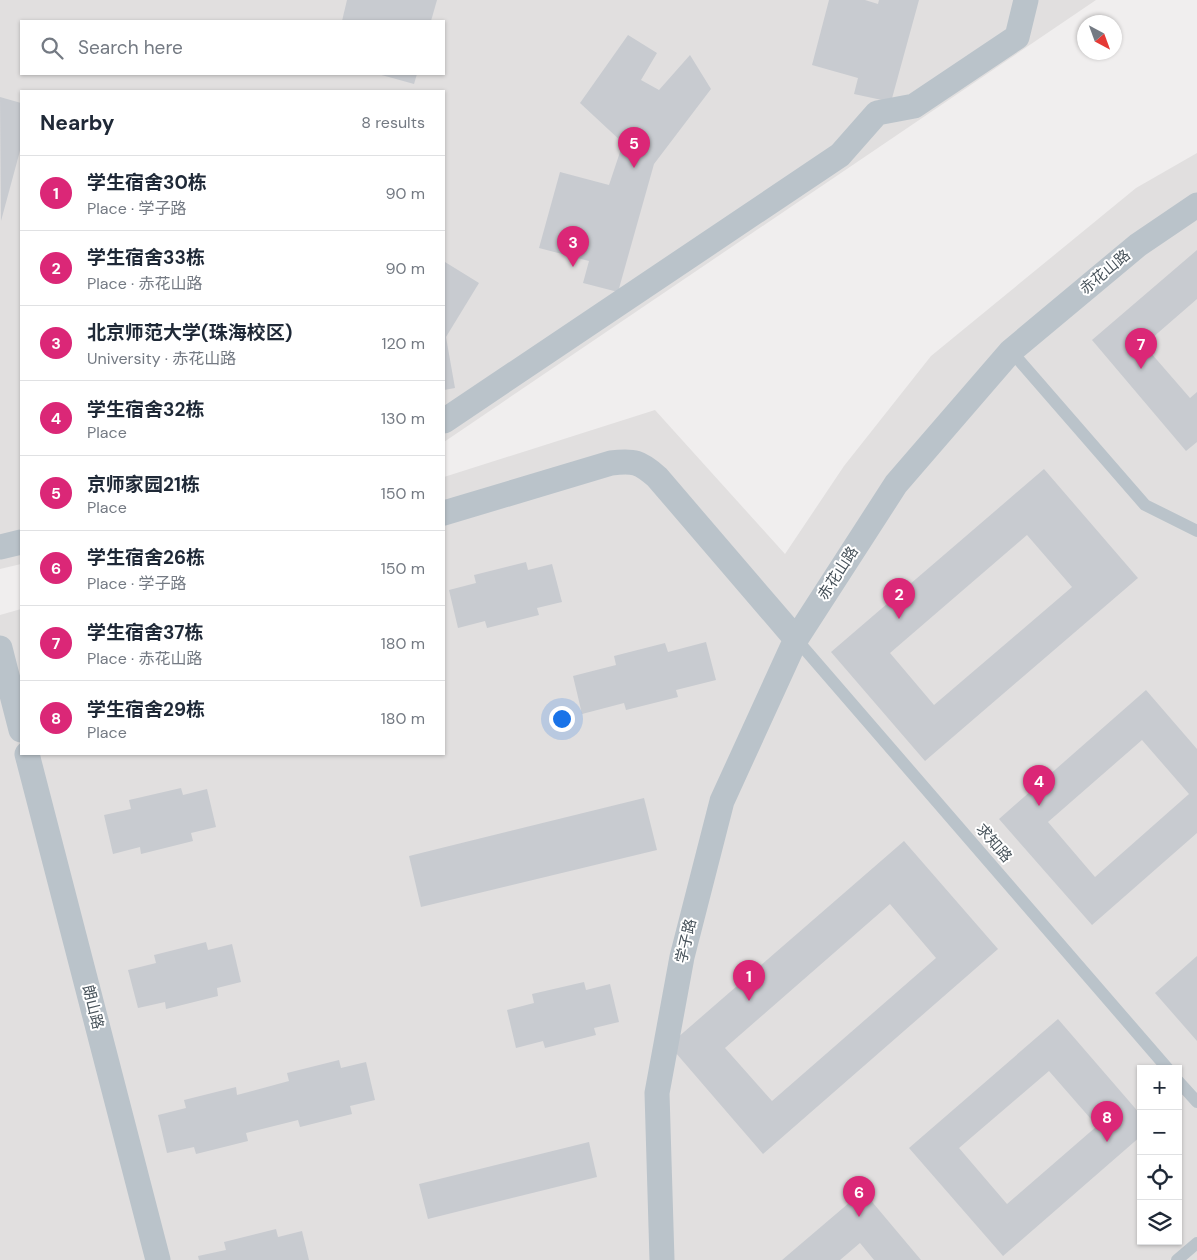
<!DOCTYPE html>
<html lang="en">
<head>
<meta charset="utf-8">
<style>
	body { margin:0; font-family:"DM Sans","Noto Sans SC",sans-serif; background:#f6f6f7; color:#1f2937 }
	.controls { position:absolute; right:15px; bottom:15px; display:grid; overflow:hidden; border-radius:0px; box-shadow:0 1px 4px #0004 }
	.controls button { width:45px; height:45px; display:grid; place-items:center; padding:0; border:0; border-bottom:1px solid #e0e1e3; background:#fff; color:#1f2937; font:25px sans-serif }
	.compass { position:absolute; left:1077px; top:15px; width:45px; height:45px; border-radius:50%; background:#fff; box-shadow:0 1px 4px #0004; rotate:139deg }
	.you { position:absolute; left:561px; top:718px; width:18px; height:18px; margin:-12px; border:4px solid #fff; border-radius:50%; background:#1a73e8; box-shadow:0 0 0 8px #1a73e833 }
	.badge { display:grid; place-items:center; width:32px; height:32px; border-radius:50%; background:#db2777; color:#fff; font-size:16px; font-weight:700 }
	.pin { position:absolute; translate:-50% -41px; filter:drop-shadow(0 1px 2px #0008) }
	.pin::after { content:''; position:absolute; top:26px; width:18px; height:15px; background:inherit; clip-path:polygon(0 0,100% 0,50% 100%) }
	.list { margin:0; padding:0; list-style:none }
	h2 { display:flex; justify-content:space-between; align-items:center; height:65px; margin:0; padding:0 20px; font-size:21px }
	h2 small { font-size:16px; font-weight:400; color:#747a83 }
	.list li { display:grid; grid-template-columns:32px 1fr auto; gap:15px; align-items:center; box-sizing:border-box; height:75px; padding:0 20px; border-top:1px solid #e0e1e3 }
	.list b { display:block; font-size:19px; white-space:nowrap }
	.list p { margin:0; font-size:16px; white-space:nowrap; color:#747a83 }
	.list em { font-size:16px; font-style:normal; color:#747a83 }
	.icon { flex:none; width:28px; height:28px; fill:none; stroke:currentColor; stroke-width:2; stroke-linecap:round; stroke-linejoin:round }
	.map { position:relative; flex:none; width:1197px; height:1260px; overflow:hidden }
	.search { position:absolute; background:#fff; box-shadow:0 1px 4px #0004; left:20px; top:20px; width:425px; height:55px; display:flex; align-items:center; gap:12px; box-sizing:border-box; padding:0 18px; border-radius:0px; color:#747a83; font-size:19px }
	.panel { position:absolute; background:#fff; box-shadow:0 1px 4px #0004; left:20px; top:90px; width:425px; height:665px; border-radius:0px }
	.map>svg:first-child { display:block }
	.education { fill:#e1dfdf; fill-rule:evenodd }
	.building { fill:#c8cbd0; fill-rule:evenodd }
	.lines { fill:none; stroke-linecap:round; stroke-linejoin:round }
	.lane { stroke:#bac3ca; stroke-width:12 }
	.street { stroke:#bac3ca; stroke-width:25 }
	.labels { text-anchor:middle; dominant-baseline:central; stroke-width:4; stroke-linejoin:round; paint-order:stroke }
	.street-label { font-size:15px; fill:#47525a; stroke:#fff }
</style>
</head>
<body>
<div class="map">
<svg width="1197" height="1260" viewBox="0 0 1197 1260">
	<rect width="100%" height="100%" fill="#f0eeee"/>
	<path class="education" d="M0 0H1096L444 442V91H21V564L0 569ZM21 21H444V74H21Z
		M1197 153V1260H0V615L21 609V754H444V477L655 410 785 554 844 466 931 356 1136 188ZM1141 1069H1178V1241H1141Z"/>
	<path class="building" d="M347 0H437L431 21H342Z
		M829 0H865L878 4 879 0H919L891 102 854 94 858 78 812 65Z
		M628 35 657 53 641 80 659 90 690 55 711 89 654 164 618 292 583 283 589 261 539 248 560 172 609 185 623 143 580 103Z
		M378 74H417L414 84Z
		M0 97 21 103V147L1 221Z
		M1197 250V299L1144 345 1190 398 1197 392V442L1186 451 1092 340Z
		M445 262 479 283 446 337 455 388 444 390Z
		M1044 469 1138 578 925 761 831 652ZM1027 535 1072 587 934 705 890 653Z
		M526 562 528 570 552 564 562 602 537 608 539 615 487 628 485 621 458 628 449 590 476 583 474 575Z
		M706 642 716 680 676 690 678 697 626 710 624 703 582 714 573 676 616 665 614 656 665 643 668 652Z
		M1146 690 1197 749V833L1092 925 999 819ZM1142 740 1189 794 1095 877 1048 822Z
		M181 788 183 795 207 789 216 827 191 833 193 841 141 854 140 847 113 854 104 815 131 809 129 800Z
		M644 798 657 850 421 907 409 856Z
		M904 841 998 949 763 1154 669 1045ZM890 904 936 958 772 1101 725 1048Z
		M206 942 208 950 232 944 241 982 217 988 218 996 166 1009 165 1002 138 1008 128 970 156 963 154 955Z
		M1197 956V1041L1155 993Z
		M584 982 586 990 610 984 619 1022 594 1028 596 1035 545 1048 543 1041 516 1048 507 1010 534 1003 532 994Z
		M1058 1019 1141 1115V1136L1003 1256 909 1148ZM1049 1071 1097 1126 1007 1204 959 1148Z
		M339 1060 341 1068 366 1062 375 1100 350 1106 352 1114 300 1127 298 1120 246 1133 248 1141 196 1154 194 1147 167 1153 158 1115 186 1108 184 1100 236 1087 237 1095 289 1081 287 1073Z
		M589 1142 597 1177 428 1219 419 1184Z
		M863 1191 921 1260H874L860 1243 840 1260H782Z
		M276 1229 278 1237 302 1231 309 1260H199L198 1256 226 1250 224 1242Z"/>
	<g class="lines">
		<path class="lane" d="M1011 351 1145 505 1197 531
			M796 639 1168 1069
			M1178 1081 1197 1102
			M1177 1260 1197 1243"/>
		<path class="street" d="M444 421 840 155 877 113 914 106 1017 37 1026 0
			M444 513 611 463C634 460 640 462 657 477L796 639
			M0 547 21 542
			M0 648 21 730
			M27 754 158 1260
			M662 1260 657 1093 682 957 722 801 796 639 896 484 1011 351 1138 245 1197 205"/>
	</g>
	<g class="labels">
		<g class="street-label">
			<text transform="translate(1105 272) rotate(-40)">赤花山路</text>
			<text transform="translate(838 573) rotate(-57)">赤花山路</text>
			<text transform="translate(994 843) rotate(49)">求知路</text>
			<text transform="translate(686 941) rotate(-77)">学子路</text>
			<text transform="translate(93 1007) rotate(76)">朗山路</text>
		</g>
	</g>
</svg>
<div class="controls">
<button>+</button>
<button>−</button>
<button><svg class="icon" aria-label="locate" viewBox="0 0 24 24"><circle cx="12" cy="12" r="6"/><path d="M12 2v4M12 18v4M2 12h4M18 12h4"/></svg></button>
<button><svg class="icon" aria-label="layers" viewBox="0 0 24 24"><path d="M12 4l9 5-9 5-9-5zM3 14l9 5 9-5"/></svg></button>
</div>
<svg class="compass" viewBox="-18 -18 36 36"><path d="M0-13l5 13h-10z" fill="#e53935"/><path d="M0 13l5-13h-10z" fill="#747a83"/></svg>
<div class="you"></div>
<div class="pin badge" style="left:749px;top:1001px">1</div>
<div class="pin badge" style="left:899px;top:619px">2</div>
<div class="pin badge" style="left:573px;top:267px">3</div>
<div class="pin badge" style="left:1039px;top:806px">4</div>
<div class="pin badge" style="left:634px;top:168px">5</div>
<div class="pin badge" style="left:859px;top:1217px">6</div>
<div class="pin badge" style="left:1141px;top:369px">7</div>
<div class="pin badge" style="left:1107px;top:1142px">8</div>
<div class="search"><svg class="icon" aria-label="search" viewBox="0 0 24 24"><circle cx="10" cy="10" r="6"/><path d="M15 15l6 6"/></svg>Search here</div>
<section class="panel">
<h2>Nearby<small>8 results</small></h2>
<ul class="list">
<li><span class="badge">1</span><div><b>学生宿舍30栋</b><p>Place · 学子路</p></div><em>90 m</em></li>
<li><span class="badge">2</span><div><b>学生宿舍33栋</b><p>Place · 赤花山路</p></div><em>90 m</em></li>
<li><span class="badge">3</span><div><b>北京师范大学(珠海校区)</b><p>University · 赤花山路</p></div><em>120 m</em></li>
<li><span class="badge">4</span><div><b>学生宿舍32栋</b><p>Place</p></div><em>130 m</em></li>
<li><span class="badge">5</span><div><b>京师家园21栋</b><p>Place</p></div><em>150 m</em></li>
<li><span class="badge">6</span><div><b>学生宿舍26栋</b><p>Place · 学子路</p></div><em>150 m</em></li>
<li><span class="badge">7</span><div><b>学生宿舍37栋</b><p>Place · 赤花山路</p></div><em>180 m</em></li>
<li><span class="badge">8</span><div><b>学生宿舍29栋</b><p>Place</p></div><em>180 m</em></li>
</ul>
</section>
</div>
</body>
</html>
